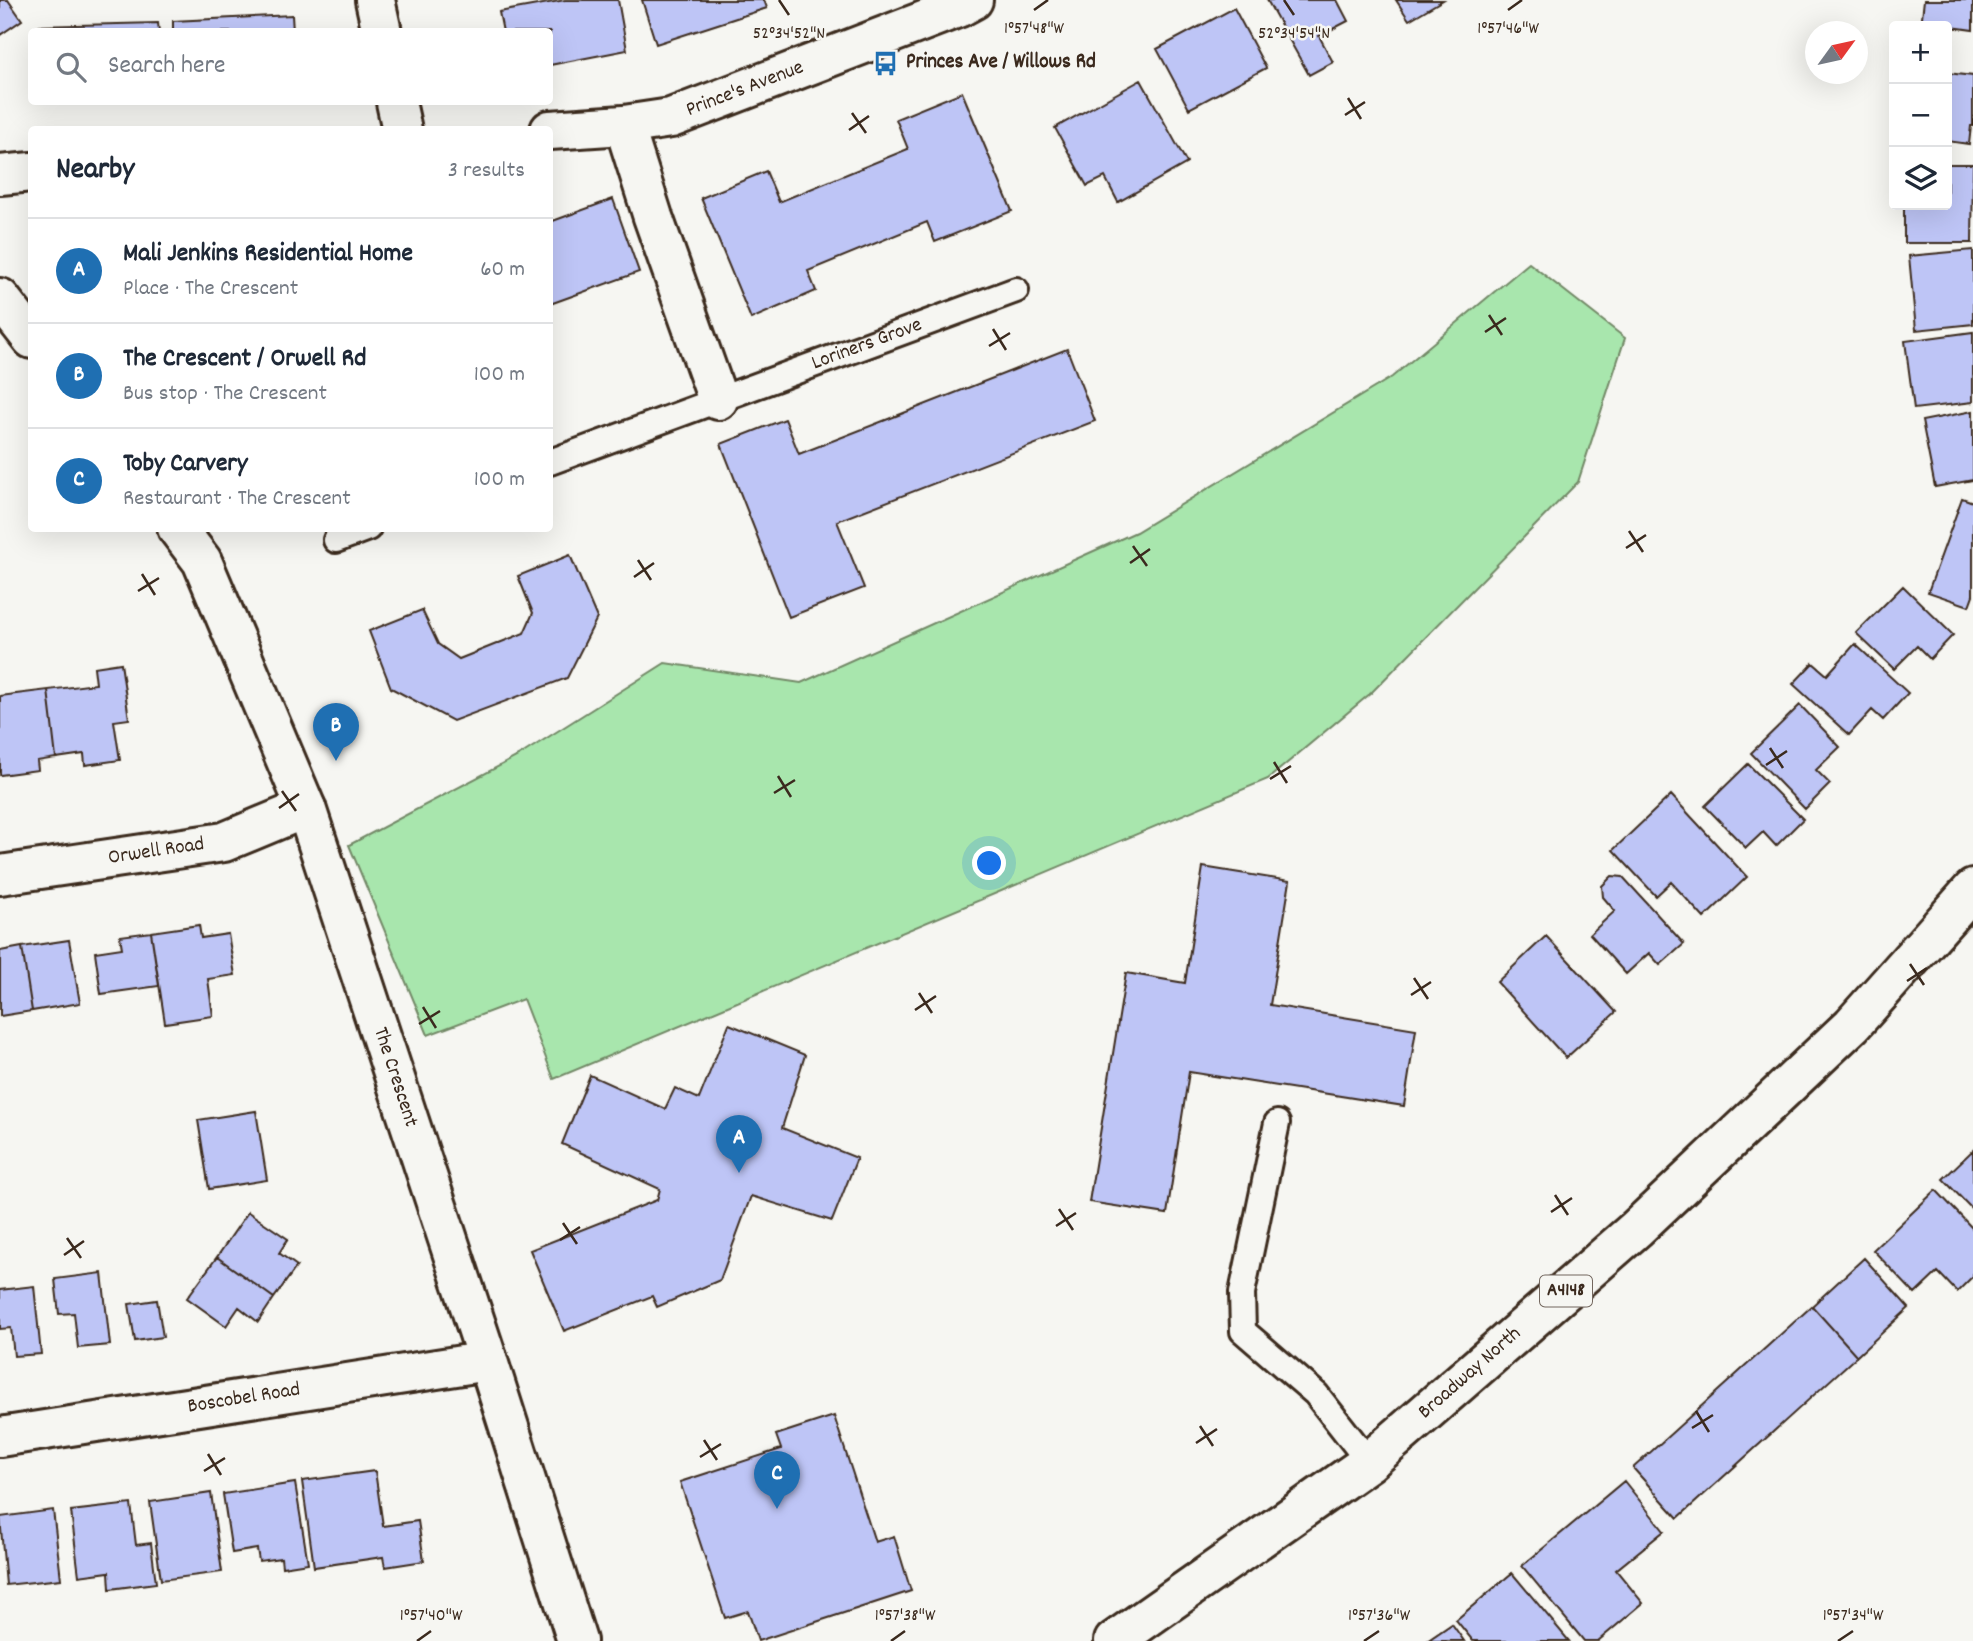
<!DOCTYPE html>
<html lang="en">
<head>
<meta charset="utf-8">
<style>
	body { margin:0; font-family:Dekko,sans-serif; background:#f2f2f3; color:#1f2937 }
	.controls { position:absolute; right:21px; top:21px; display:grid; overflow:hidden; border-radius:7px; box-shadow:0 7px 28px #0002 }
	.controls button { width:63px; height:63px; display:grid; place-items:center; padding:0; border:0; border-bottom:2px solid #e0e1e3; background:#fff; color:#1f2937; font:35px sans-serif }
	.compass { position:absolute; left:1805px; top:21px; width:63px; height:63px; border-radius:50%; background:#fff; box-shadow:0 7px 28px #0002; rotate:57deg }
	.you { position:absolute; left:990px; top:864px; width:24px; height:24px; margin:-18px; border:5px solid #fff; border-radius:50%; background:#1a73e8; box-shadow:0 0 0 10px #1a73e833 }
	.badge { display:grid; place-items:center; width:46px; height:46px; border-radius:50%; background:#1f6fb2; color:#fff; font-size:23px; font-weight:700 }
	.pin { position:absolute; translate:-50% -58px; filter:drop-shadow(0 2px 4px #0008) }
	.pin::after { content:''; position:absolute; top:37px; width:24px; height:21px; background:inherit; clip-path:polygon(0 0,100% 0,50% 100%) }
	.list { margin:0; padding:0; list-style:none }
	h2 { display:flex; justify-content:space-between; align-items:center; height:91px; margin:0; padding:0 28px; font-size:30px }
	h2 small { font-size:23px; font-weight:400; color:#747a83 }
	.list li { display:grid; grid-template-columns:46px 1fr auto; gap:21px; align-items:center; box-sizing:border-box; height:105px; padding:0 28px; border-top:2px solid #e0e1e3 }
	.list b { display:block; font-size:26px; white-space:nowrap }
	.list p { margin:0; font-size:23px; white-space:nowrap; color:#747a83 }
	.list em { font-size:23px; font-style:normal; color:#747a83 }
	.icon { flex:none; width:38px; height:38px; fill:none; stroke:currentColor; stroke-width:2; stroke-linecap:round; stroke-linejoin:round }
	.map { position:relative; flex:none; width:1973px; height:1641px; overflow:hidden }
	.search { position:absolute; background:#fff; box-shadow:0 7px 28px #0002; left:28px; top:28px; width:525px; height:77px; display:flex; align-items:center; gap:18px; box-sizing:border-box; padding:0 24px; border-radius:7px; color:#747a83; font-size:26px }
	.panel { position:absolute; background:#fff; box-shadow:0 7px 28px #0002; left:28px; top:126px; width:525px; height:406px; border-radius:7px }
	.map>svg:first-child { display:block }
	.green { fill:#a8e6ad; stroke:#728866; stroke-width:2 }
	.building { fill:#bec5f6; stroke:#3b2a1e; stroke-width:2 }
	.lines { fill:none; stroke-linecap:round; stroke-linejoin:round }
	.service-casing { stroke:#3b2a1e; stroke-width:30 }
	.minor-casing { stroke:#3b2a1e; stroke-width:44 }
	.trunk-casing { stroke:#3b2a1e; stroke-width:44 }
	.service { stroke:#f6f6f2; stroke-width:24 }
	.minor { stroke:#f6f6f2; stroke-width:38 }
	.trunk { stroke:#f6f6f2; stroke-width:38 }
	.ticks { fill:none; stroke:#3b2a1e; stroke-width:2.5 }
	.labels { text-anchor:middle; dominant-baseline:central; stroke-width:5; stroke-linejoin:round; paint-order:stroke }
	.shield { fill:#f6f6f2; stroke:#73675e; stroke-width:2 }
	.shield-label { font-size:19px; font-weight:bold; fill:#3b2a1e }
	.poi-label { font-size:21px; font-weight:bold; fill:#3b2a1e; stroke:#f6f6f2; text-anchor:start }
	.street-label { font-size:21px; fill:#3b2a1e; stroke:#f6f6f2 }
	.ticks-label { font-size:18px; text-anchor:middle; fill:#3b2a1e; stroke:#f6f6f2; stroke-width:5; stroke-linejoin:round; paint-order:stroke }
</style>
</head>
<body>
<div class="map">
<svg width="1973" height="1641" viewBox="0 0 1973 1641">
	<rect width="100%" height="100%" fill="#f6f6f2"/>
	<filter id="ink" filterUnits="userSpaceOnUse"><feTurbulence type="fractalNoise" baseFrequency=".0143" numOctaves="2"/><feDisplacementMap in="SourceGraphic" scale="14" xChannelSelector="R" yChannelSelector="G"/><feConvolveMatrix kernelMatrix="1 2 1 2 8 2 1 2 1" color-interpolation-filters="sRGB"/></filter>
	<g filter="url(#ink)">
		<path class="green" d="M1529 263 1625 338 1578 482 1371 693 1268 779 554 1079 523 999 428 1035 349 845 520 755 665 663 801 683 1136 532 1392 377Z"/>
		<path class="building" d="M0 0H8L22 20 0 35Z
			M565 0H618L627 50 550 65V32H503L499 12Z
			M642 0H764L767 8 656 44Z
			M1267 0H1337L1348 21 1319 36 1333 62 1309 75Z
			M1396 0H1443L1409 20Z
			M1924 0H1973V30L1951 27 1950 43H1947V26H1921Z
			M1234 8 1266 68 1189 109 1157 49Z
			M292 15 293 32H173V21Z
			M158 23 159 32H36V26Z
			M1947 73 1973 76V126H1971L1969 144 1947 141Z
			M1141 80 1187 163 1118 202 1105 177 1087 186 1055 128Z
			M962 92 1012 211 935 242 927 222 808 271 816 291 751 319 701 198 766 171 779 202 908 149 896 119Z
			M1947 164H1973L1972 243H1904V205H1947Z
			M613 199 639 272 550 304V222Z
			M1973 250V324L1916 330 1909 256Z
			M1973 332V402L1914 409 1905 341Z
			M1067 349 1095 421 837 521 864 588 789 617 721 444 785 419 799 454Z
			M1973 411V480L1935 487 1922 421Z
			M1962 498 1973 502V595L1969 606 1928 592Z
			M570 555 597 618 567 678 453 721 391 688 369 631 422 610 438 644 459 659 524 633 533 613 518 576Z
			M1903 586 1953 635 1930 659 1917 646 1894 669 1856 633Z
			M1855 644 1908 693 1883 720 1872 710 1849 735 1793 684 1813 663 1827 675Z
			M121 663 129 719 114 721 120 760 85 765 84 754 56 758 48 690 96 684 94 667Z
			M48 690 56 758 37 761 38 770 0 775V696Z
			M1800 705 1840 747 1816 770 1830 784 1805 809 1751 753Z
			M1748 764 1803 819 1776 846 1763 832 1746 848 1705 806Z
			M1671 795 1747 877 1704 918 1671 882 1656 896 1613 850Z
			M1203 867 1290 881 1270 1005 1416 1029 1404 1106 1189 1072 1167 1214 1089 1202 1126 973 1185 983Z
			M1612 876 1623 877 1684 944 1660 965 1649 953 1626 974 1590 934 1615 911 1603 897 1602 886Z
			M199 925 201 938 228 934 235 975 208 979 213 1016 165 1023 151 932Z
			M151 932 159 986 101 994 95 952 122 948 120 936Z
			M1546 936 1616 1012 1566 1058 1497 982Z
			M69 940 80 1003 32 1011 22 947Z
			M22 947 32 1011 0 1016V951Z
			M729 1024 805 1055 782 1128 857 1158 832 1221 751 1196 720 1280 657 1307 652 1296 564 1331 530 1250 657 1200 660 1189 562 1144 590 1075 665 1109 675 1088 699 1099Z
			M256 1111 267 1180 209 1189 198 1120Z
			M1973 1150V1210L1943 1179Z
			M1936 1190 1973 1229V1276L1957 1292 1938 1272 1915 1294 1873 1250Z
			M248 1212 288 1239 279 1253 297 1266 274 1298 217 1257Z
			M217 1257 274 1298 258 1322 239 1307 226 1326 187 1298Z
			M1864 1258 1909 1308 1857 1356 1812 1306Z
			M102 1273 110 1345 78 1348 74 1313 59 1314 55 1279Z
			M34 1286 41 1354 14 1356 11 1328 0 1329V1290Z
			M157 1300 163 1337 135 1341 129 1304Z
			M1812 1306 1857 1356 1678 1518 1633 1468Z
			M834 1416 875 1542 894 1536 911 1591 758 1641 748 1611 725 1618 680 1482 781 1449 776 1435Z
			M375 1471 383 1526 418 1521 424 1561 385 1567 383 1557 314 1567 302 1481Z
			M1624 1481 1664 1531 1616 1570 1643 1603 1598 1641H1584L1522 1566Z
			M295 1483 308 1563 282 1567 281 1558 259 1561 257 1549 232 1553 223 1494Z
			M211 1493 222 1572 161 1580 150 1502Z
			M131 1504 136 1545 151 1543 156 1583 110 1589 109 1572 79 1576 71 1511Z
			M53 1510 61 1579 6 1585 0 1517Z
			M1512 1573 1569 1641H1473L1456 1620Z
			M1452 1624 1464 1641H1427Z"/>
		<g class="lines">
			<defs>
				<g id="service">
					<path id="s1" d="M550 462 1016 290"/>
					<path d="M336 540 368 528"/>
					<path d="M1277 1123 1242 1293 1243 1331 1316 1394 1369 1462"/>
				</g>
				<g id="minor">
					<path d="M375 0 382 32"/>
					<path d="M396 102 402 130"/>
					<path d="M624 125 653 217 718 400"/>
					<path id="s2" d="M550 130 624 125 671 118 960 7 973 0"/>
					<path d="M0 175 32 172"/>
					<path d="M0 298 32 339"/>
					<path id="s3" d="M177 528 202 561 306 808 488 1361 577 1641"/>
					<path id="s4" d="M0 875 224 842 306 808"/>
					<path id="s5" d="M0 1437 488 1361"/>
				</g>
				<g id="trunk">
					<path id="s6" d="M1114 1641 1369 1462 1636 1229 1852 1025 1973 889"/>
				</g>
			</defs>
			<use href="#service" class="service-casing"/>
			<use href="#minor" class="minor-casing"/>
			<use href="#trunk" class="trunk-casing"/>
			<use href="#service" class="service"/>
			<use href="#minor" class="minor"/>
			<use href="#trunk" class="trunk"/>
		</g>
	</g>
	<path class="ticks" d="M779 0 789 15M1284 0 1294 15M1034 10 1048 0M1508 10 1522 0M1348 98 1361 119M852 113 866 133M1345 115 1365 102M849 130 869 116M1489 315 1502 335M993 329 1006 350M1485 332 1506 318M989 346 1010 333M1629 531 1643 552M1133 546 1147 566M1626 548 1646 535M638 560 651 580M1130 563 1150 549M142 574 155 595M634 577 654 563M138 591 159 578M1770 748 1783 768M1274 762 1287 783M1766 765 1787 751M778 776 791 797M1270 779 1291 766M282 791 296 811M774 793 795 780M279 808 299 794M1910 964 1924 985M1414 978 1428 999M1907 981 1927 968M919 993 932 1013M1411 995 1431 982M423 1007 436 1028M915 1010 936 996M419 1024 440 1011M1555 1195 1568 1215M1059 1209 1073 1230M1551 1212 1572 1198M563 1223 577 1244M1056 1226 1076 1213M67 1238 81 1258M560 1240 580 1227M64 1255 84 1241M1696 1411 1709 1432M1200 1426 1213 1446M1692 1428 1713 1415M704 1440 717 1460M1196 1443 1217 1429M208 1454 221 1475M700 1457 721 1444M204 1471 225 1458M417 1641 431 1631M891 1641 905 1631M1364 1641 1379 1631M1838 1641 1853 1631"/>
	<defs>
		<symbol id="bus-bare" viewBox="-9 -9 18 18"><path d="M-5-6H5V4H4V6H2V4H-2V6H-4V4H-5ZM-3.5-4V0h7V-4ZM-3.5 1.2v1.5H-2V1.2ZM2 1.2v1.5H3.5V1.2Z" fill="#1f6fb2" stroke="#f6f6f2" stroke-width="2.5" paint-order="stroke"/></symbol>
	</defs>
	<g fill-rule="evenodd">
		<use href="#bus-bare" x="868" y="46" width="35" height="35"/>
	</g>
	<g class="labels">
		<rect class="shield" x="1540" y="1275.5" width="52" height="31" rx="5"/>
		<g class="shield-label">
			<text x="1566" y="1291">A4148</text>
		</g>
		<g class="poi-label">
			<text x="906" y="63">Princes Ave / Willows Rd</text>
		</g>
		<g class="street-label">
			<text stroke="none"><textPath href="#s2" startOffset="201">Prince's Avenue</textPath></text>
			<text stroke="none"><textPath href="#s1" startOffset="338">Loriners Grove</textPath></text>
			<text stroke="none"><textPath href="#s4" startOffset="158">Orwell Road</textPath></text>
			<text stroke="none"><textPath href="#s3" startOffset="593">The Crescent</textPath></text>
			<text stroke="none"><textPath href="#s6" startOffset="446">Broadway North</textPath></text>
			<text stroke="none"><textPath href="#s5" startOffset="247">Boscobel Road</textPath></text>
		</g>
	</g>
	<g class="ticks-label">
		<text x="1034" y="33">1°57'48"W</text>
		<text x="1508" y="33">1°57'46"W</text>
		<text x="789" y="38">52°34'52"N</text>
		<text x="1294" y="38">52°34'54"N</text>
		<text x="431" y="1620">1°57'40"W</text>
		<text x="905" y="1620">1°57'38"W</text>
		<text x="1379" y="1620">1°57'36"W</text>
		<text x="1853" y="1620">1°57'34"W</text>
	</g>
</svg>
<div class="controls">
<button>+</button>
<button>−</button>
<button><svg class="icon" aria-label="layers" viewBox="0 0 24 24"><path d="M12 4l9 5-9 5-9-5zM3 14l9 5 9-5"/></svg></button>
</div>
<svg class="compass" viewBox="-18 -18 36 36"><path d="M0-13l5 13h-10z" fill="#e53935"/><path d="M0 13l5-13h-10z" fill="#747a83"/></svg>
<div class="you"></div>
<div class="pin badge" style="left:739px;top:1173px">A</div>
<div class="pin badge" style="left:336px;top:761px">B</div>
<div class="pin badge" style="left:777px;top:1509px">C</div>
<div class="search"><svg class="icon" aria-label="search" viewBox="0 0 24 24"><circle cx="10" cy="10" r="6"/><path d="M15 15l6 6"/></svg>Search here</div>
<section class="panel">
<h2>Nearby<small>3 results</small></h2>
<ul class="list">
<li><span class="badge">A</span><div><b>Mali Jenkins Residential Home</b><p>Place · The Crescent</p></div><em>60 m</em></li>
<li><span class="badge">B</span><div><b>The Crescent / Orwell Rd</b><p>Bus stop · The Crescent</p></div><em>100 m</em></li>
<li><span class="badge">C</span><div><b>Toby Carvery</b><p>Restaurant · The Crescent</p></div><em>100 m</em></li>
</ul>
</section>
</div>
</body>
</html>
